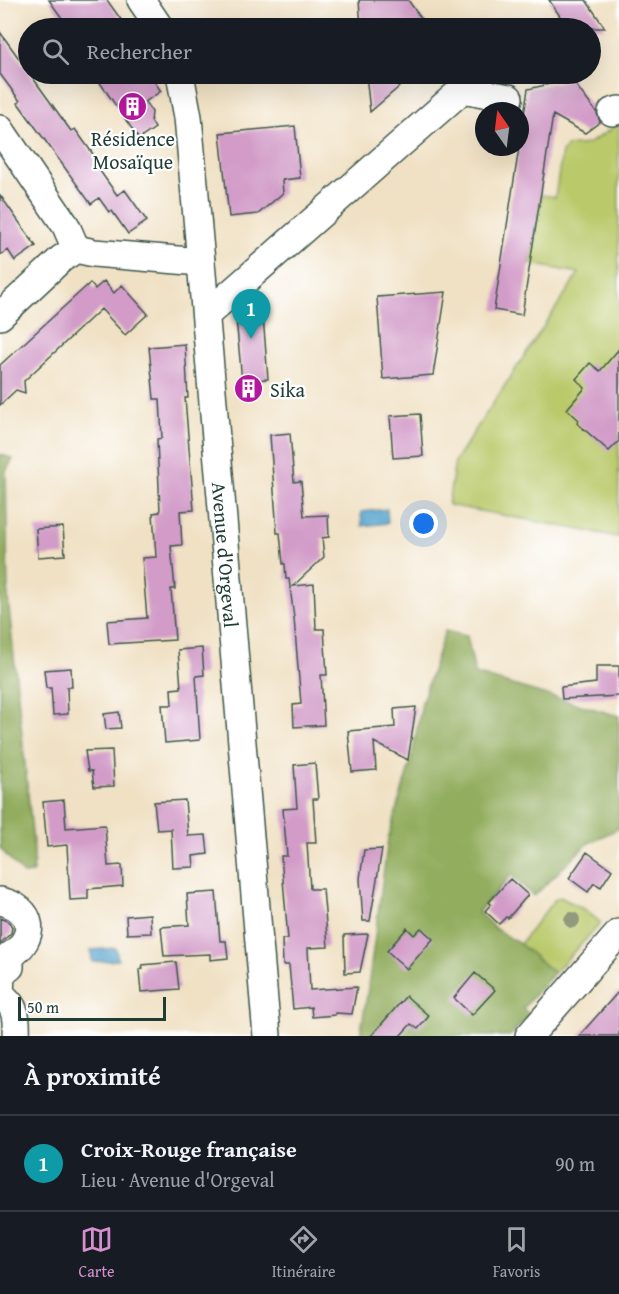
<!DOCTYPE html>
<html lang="fr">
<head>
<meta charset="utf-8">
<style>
	body { margin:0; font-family:"Gentium Book Plus",serif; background:#20242c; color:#f1f3f6 }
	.compass { position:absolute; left:475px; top:102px; width:54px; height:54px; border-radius:50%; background:#171b24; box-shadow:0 6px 24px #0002; rotate:346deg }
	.scale { position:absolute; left:18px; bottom:15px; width:148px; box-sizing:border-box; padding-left:6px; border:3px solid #1f3d34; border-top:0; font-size:16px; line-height:21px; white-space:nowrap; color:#1f3d34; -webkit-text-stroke:4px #fff; paint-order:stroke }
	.you { position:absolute; left:424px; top:524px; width:21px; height:21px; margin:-15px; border:4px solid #fff; border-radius:50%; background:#1a73e8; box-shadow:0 0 0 9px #1a73e833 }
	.badge { display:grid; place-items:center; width:39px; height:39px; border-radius:50%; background:#d690ce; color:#fff; font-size:20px; font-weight:700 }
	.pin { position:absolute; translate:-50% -50px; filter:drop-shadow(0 2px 3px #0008) }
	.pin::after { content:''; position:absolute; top:32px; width:21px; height:18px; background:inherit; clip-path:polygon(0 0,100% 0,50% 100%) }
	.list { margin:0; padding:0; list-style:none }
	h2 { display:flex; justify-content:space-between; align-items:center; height:78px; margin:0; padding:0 24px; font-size:26px }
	h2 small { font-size:20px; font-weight:400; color:#9ea1a6 }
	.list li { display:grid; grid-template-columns:39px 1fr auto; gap:18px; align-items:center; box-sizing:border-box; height:96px; padding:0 24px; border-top:2px solid #363941 }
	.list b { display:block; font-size:22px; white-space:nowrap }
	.list p { margin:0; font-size:20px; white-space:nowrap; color:#9ea1a6 }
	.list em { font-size:20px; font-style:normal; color:#9ea1a6 }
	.icon { flex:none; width:33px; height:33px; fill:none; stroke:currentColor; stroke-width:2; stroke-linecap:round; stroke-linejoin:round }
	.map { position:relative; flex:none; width:619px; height:1036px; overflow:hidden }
	.search { position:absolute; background:#171b24; box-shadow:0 6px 24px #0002; left:18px; right:18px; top:18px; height:66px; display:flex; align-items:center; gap:15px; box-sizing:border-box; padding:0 21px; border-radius:33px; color:#9ea1a6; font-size:22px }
	.sheet { height:174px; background:#171b24 }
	nav { display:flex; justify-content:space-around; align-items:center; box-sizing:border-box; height:84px; border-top:2px solid #363941; background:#171b24; font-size:16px; color:#9ea1a6 }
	nav a { display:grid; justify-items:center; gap:3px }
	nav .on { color:#d690ce }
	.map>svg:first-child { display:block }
	.green { fill:#bac96b; stroke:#6c8350; stroke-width:1.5 }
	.forest { fill:#93ad5f; stroke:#59754a; stroke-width:1.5 }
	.water { fill:#55a3ce; stroke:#3a7081; stroke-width:1.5 }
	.building { fill:#d29bc8 }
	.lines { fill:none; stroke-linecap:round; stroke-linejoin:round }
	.minor-casing { stroke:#3e564a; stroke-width:30 }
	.minor { stroke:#fff; stroke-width:27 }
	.tree { fill:#929a7c }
	.labels { text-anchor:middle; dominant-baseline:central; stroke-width:4.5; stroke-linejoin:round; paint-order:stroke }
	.poi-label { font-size:20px; fill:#1f3d34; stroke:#fff }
	.street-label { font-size:20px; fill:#1f3d34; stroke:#fff }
</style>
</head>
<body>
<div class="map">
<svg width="619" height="1036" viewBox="0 0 619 1036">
	<rect width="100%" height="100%" fill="#fff"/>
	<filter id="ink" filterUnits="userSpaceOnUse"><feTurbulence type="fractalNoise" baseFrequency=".0167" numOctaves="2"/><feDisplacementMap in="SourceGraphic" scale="12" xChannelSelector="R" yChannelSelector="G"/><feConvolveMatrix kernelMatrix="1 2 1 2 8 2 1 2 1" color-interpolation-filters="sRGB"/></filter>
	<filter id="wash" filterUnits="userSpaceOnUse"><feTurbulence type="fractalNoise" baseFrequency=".008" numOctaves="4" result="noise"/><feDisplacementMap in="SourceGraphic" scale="24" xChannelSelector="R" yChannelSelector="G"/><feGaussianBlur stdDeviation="1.35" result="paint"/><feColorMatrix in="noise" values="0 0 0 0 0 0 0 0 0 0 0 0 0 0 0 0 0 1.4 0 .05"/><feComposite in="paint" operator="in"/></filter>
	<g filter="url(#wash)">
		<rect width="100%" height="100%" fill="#f0e1c4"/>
		<path class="green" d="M619 124V537L448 505 455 461 579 273 530 264 541 195 555 197 562 152 567 146 588 144Z
			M560 897 584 909 601 923 554 973 520 944 554 900Z"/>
		<path class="forest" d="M0 454 13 459 6 471 8 598 34 852 33 873 23 874 0 848Z
			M445 631 467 636 475 674 619 716V828L587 844 534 896 511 875 478 912 497 930 520 944 554 973 523 1008 529 1015 510 1036H360L367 995 388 839 411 761 422 702Z"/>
		<path class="water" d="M387 509 388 523 362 526 361 512Z
			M116 948 118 960 92 962 91 950Z"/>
		<g id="blocks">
			<path class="building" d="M49 0H107L127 28H69Z
				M359 0H408L428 28H361Z
				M549 0H586L605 28H568Z
				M0 32 71 131 75 129 98 161 95 164 117 195 125 190 147 221 128 234 112 211 109 212 99 198 91 204 18 103 20 101 0 74Z
				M94 74H149L161 91 145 102 152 112 151 121 155 128 139 139Z
				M366 74H414L370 112Z
				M571 79 597 113 600 122 585 133 553 115 522 315 494 310 528 89Z
				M295 126 300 178 282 180 283 193 258 214 229 217 220 133Z
				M0 195 36 246 15 261 8 250 0 255Z
				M104 281 114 293 122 285 148 314 125 335 101 309 24 381 25 393 16 390 0 405V365L90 283 95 289Z
				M446 292 433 375 383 379 377 297Z
				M263 316 268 379 242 381 236 318Z
				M185 344 188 398H185L194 510 180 511 182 545 171 546 175 589H171L175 640 109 644 107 621 147 618 142 558 156 557 153 513 160 512 157 439 162 438 160 399H154L149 347Z
				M619 349V441L609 451 577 423 579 420 567 409 585 388 576 379 590 363 600 371Z
				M420 414 423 456 393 458 390 416Z
				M290 433 294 482 301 481 304 516 328 515 329 537 322 538 324 557 293 586 314 584 316 629H324L327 675H321L324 725 294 727 293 705 301 704 294 618 289 579H286L285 564H283L280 533H277L270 435Z
				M63 527 65 555 38 557 36 529Z
				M202 648 204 675 196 676 200 740 165 743 162 705H172L171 689 181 688 178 650Z
				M596 666H619V696L562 699 561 687 596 683Z
				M71 668 72 687H67L68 714 53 715 51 688H46L44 670Z
				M416 707 408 760 374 742 376 770 352 772 348 731 395 727 394 709Z
				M119 712 121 728 106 729 104 714Z
				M112 750 114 786 94 787 92 771H88L85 751Z
				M315 763 318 799H313L316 843H307L310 889H323L328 947 308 948 310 990 357 987 352 1014 335 1013V1015L312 1017 311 1007 293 1009 289 965H283L282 939H288L281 856H287L283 809 297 808 294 765Z
				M64 800 66 828 105 825 108 866 122 865 123 886 88 889V899L70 900 67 845 47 847 43 802Z
				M185 800 188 836 206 835 208 854 193 856 194 867 173 868 171 829 157 830 154 802Z
				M382 849 370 921H363L360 879 364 850Z
				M587 852 612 870 601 887 594 883 588 892 569 878Z
				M510 879 528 895 508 918 506 917 499 924 485 911 491 904 489 902Z
				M216 892 220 941H226L228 958 210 960V954L164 956 161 927 189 925 187 894Z
				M150 914 151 933 127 934 126 916Z
				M0 918 9 922 12 927 11 933 0 944Z
				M407 928 414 935 421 928 433 939 407 969 387 951Z
				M368 934 360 972 345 973 344 935Z
				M176 962 179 989 141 992 139 970 143 969 142 965Z
				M475 973 495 990 472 1015 454 998Z
				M619 991V1036H579Z
				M406 996 429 1016 418 1029 411 1024 400 1036H371Z"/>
		</g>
	</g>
	<g filter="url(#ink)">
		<use href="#blocks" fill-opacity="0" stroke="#3e564a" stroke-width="1.5"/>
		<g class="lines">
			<defs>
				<g id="minor">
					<path d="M141 0 160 28"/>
					<path id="s1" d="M180 74 188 117 201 262 267 1036"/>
					<path d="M612 112 619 110"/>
					<path d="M0 129 66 226 76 249"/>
					<path d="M206 315 463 89 509 98"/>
					<path d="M0 316 61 259 76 249 94 253 201 262"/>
					<path d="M0 901C34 908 38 937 10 956V967L1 974 0 994C16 1005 17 1018 16 1036"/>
					<path d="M529 1036 619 933"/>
				</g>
			</defs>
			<use href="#minor" class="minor-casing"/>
			<use href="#minor" class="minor"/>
		</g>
		<circle class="tree" cx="572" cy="920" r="8"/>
	</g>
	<defs>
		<symbol id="building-disc" viewBox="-11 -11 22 22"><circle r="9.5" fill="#b5179e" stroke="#fff"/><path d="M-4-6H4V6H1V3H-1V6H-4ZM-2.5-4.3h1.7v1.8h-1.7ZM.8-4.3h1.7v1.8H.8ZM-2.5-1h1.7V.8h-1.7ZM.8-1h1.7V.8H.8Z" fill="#fff"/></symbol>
	</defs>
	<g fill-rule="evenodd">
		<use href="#building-disc" x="116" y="90" width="33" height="33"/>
		<use href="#building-disc" x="232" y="372" width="33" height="33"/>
	</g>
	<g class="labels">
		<g class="poi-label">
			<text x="133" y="138">Résidence<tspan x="133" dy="23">Mosaïque</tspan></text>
			<text x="270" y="389" text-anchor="start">Sika</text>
		</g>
		<g class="street-label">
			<text stroke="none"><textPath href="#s1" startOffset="483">Avenue d'Orgeval</textPath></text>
		</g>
	</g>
</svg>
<svg class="compass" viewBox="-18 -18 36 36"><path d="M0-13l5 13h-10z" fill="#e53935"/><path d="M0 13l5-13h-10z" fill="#9ea1a6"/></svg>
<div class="scale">50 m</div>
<div class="you"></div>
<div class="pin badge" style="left:251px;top:339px;background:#0f9aa8">1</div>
<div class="search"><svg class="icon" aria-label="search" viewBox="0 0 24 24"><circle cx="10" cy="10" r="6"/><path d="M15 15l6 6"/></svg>Rechercher</div>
</div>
<section class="sheet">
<h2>À proximité<small></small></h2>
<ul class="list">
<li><span class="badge" style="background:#0f9aa8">1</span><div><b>Croix-Rouge française</b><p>Lieu · Avenue d'Orgeval</p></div><em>90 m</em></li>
</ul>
</section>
<nav>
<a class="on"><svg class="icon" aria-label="map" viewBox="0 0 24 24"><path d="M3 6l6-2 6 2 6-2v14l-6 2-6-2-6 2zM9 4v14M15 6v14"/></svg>Carte</a>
<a><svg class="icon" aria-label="directions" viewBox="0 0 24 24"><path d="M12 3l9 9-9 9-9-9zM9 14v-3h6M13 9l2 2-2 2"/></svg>Itinéraire</a>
<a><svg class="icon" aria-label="saved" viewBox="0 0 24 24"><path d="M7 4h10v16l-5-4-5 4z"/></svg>Favoris</a>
</nav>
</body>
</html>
